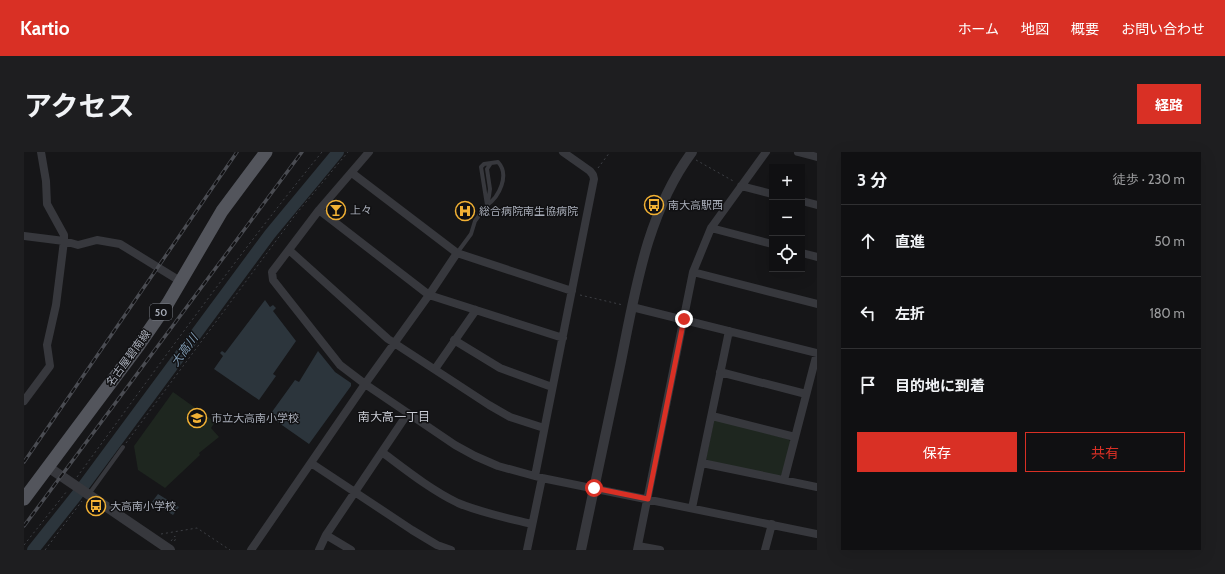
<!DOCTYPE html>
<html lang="ja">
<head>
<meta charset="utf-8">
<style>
	body { margin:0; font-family:Cabin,"Noto Sans JP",sans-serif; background:#1e1e20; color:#f1f3f6 }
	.controls { position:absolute; right:12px; top:12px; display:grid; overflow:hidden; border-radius:0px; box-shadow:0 4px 16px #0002 }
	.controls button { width:36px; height:36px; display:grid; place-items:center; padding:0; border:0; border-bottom:1px solid #303032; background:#101012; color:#f1f3f6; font:20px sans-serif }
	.stop { position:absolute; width:12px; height:12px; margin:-9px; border:3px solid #d93025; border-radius:50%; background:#fff }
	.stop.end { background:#d93025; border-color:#fff; box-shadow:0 1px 4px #0008 }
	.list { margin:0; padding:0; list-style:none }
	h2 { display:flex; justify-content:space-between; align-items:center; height:52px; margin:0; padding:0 16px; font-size:17px }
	h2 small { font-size:13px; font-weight:400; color:#9c9d9f }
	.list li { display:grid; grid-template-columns:26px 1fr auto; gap:12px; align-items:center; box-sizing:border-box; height:72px; padding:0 16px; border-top:1px solid #303032 }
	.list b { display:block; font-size:15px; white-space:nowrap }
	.list em { font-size:13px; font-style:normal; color:#9c9d9f }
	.actions { display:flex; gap:8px; padding:12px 16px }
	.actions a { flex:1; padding:9px 0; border:1px solid #d93025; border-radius:0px; text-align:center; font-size:14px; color:#d93025 }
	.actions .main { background:#d93025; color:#fff }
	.icon { flex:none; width:22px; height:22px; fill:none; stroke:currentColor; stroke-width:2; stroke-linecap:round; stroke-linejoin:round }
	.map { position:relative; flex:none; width:793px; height:398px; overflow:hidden; border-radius:0px }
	header { display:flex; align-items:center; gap:24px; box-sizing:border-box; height:56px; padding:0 20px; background:#d93025; color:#fff }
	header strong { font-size:19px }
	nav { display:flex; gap:22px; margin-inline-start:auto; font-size:14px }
	.intro { display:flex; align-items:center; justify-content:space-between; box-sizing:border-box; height:96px; padding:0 24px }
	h1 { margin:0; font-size:28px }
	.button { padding:10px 18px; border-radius:0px; background:#d93025; color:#fff; font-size:14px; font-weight:700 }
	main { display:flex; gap:24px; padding:0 24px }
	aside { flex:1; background:#101012; border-radius:0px; box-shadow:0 4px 16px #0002 }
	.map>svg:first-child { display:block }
	.green { fill:#1e261f }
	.water { fill:#2c353c }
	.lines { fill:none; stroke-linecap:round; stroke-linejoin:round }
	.river { stroke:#2c353c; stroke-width:12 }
	.path { stroke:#3d3f44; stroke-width:1; stroke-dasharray:2 3; stroke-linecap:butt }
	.service { stroke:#37383d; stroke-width:4 }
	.minor { stroke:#37383d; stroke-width:8 }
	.tertiary { stroke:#37383d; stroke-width:10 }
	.primary { stroke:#53555c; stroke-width:13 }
	.rail-casing { stroke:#4a4c52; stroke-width:3.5 }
	.rail { stroke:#111113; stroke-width:2; stroke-dasharray:6; stroke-linecap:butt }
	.route { stroke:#d93025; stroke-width:5 }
	.labels { text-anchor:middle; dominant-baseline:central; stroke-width:3; stroke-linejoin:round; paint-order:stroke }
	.shield { fill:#111113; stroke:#7b7e86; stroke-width:1 }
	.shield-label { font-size:10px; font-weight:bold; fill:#a8adb8 }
	.poi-label { font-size:11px; fill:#a8adb8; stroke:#111113; text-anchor:start }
	.street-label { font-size:11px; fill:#a8adb8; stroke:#111113 }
	.water-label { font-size:12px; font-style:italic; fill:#7f9bb3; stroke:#111113 }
	.neighbourhood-label { font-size:12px; fill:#c9ccd4; stroke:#111113 }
</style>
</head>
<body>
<header>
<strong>Kartio</strong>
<nav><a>ホーム</a><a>地図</a><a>概要</a><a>お問い合わせ</a></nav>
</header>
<div class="intro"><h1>アクセス</h1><a class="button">経路</a></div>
<main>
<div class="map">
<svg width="793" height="398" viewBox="0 0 793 398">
	<rect width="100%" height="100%" fill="#161618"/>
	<path class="green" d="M149 240 191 270 187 276 195 285 175 301 176 303 141 336 114 318 110 294Z
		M692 268 764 287 767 290 759 322 755 324 685 309 682 307 690 269Z"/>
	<path class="water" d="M241 148 246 155 249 153 252 156 249 159 272 189 249 222 252 224 235 248 190 217 199 204 196 201 198 199 201 201Z
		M294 199 311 220 327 231V234L285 292 245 264 271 228 275 230Z
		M134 342 155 355 149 363 128 350Z"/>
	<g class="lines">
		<path class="river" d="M9 398 52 344 246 82 314 0"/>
		<path class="path" d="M672 8 711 30
			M574 16 586 0
			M556 143 599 153
			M102 291 272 62 324 0
			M53 325C133 216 212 105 298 0
			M137 382 173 376 206 398
			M147 389 151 384 152 386 150 390
			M0 393 43 339
			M21 398 58 349"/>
		<path class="service" d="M474 10C486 23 475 45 463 53L457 15 460 12Z
			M433 101 447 82 451 69 463 53 465 44 466 37 463 17 467 11
			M65 342 99 295"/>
		<path class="minor" d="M345 0 295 58 248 120 249 128 316 213 341 232 431 293 451 304 474 314 518 326 793 382
			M774 0 793 5
			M328 21 433 101 548 139
			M717 34 748 42
			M778 49 793 53
			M295 58 405 143 539 186
			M687 76 748 92
			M0 84 40 89 54 93 73 88 96 92 156 129
			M265 98 364 187 465 253 486 265 520 276
			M778 101 793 105
			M669 120 793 152
			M608 155 793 201
			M430 188 476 216 528 235
			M411 217 452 158
			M696 220 782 242
			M0 249 26 214 23 193 32 153 40 89V83L23 52 22 29 17 0
			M688 264 771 285
			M358 300C382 318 407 338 434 351 458 361 483 366 508 372
			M287 311 388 378 413 393 427 398
			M678 311 793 335
			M511 324 570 27 569 23 566 19 539 0
			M760 328 793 201
			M668 356 705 179
			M302 383 327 398
			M614 394 636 398
			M227 398 341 232 405 143 433 101
			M295 398 302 383 384 261
			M503 398 518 326
			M613 398 669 120 687 76 742 0
			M741 398 748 372"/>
		<path class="tertiary" d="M24 315 146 398
			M557 398C570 337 583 275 596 214 611 141 622 62 668 0"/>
		<path class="primary" d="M0 347 115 193 144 151 198 59 242 0"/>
		<defs>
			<path id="rail" d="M0 310 213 0
				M0 374 278 0"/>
		</defs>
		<use href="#rail" class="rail-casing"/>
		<use href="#rail" class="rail"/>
	</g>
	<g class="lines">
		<path class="route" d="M570 336 624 347 660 167"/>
	</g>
	<defs>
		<symbol id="bus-ring" viewBox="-11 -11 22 22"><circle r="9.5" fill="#111113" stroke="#f2b134" stroke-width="1.5"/><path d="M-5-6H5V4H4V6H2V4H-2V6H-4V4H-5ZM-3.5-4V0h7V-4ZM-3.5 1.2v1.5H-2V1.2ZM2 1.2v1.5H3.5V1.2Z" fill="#f2b134"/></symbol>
		<symbol id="bar-ring" viewBox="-11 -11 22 22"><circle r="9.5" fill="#111113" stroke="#f2b134" stroke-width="1.5"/><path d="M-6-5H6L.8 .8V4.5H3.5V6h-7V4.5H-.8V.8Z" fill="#f2b134"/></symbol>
		<symbol id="hospital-ring" viewBox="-11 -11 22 22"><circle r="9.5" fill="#111113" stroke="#f2b134" stroke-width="1.5"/><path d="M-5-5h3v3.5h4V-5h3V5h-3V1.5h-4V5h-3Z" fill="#f2b134"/></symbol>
		<symbol id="school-ring" viewBox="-11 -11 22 22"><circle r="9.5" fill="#111113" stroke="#f2b134" stroke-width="1.5"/><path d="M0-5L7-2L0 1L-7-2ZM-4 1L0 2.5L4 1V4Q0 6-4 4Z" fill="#f2b134"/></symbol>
	</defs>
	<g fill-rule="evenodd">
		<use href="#bus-ring" x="619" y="42" width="22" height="22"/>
		<use href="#bar-ring" x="301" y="47" width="22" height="22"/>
		<use href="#hospital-ring" x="430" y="48" width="22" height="22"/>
		<use href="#school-ring" x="162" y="255" width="22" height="22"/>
		<use href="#bus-ring" x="61" y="343" width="22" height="22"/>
	</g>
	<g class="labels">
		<rect class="shield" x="126" y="152" width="22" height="16" rx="3"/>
		<g class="shield-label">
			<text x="137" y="160">50</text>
		</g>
		<g class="poi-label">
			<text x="644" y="53">南大高駅西</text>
			<text x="326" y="58">上々</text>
			<text x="455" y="59">総合病院南生協病院</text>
			<text x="187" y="266">市立大高南小学校</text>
			<text x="86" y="354">大高南小学校</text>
		</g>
		<g class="street-label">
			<text transform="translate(104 206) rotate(-54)">名古屋碧南線</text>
		</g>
		<g class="water-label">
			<text transform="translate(160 198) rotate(-54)">大高川</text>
		</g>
		<g class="neighbourhood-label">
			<text x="370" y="264">南大高一丁目</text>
		</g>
	</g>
</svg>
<div class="controls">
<button>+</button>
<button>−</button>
<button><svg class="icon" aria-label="locate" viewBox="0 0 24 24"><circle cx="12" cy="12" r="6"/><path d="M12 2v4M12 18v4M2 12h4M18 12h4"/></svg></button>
</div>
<div class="stop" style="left:570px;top:336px"></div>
<div class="stop end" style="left:660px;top:167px"></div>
</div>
<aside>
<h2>3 分<small>徒歩 · 230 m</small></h2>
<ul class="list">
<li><svg class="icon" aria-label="ahead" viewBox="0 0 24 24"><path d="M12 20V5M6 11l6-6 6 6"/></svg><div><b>直進</b></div><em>50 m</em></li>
<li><svg class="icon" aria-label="left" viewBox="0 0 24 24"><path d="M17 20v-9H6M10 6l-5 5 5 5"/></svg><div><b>左折</b></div><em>180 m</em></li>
<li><svg class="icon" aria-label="arrive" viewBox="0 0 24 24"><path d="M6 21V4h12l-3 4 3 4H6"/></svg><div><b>目的地に到着</b></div></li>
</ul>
<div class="actions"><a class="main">保存</a><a>共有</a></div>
</aside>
</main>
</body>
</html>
